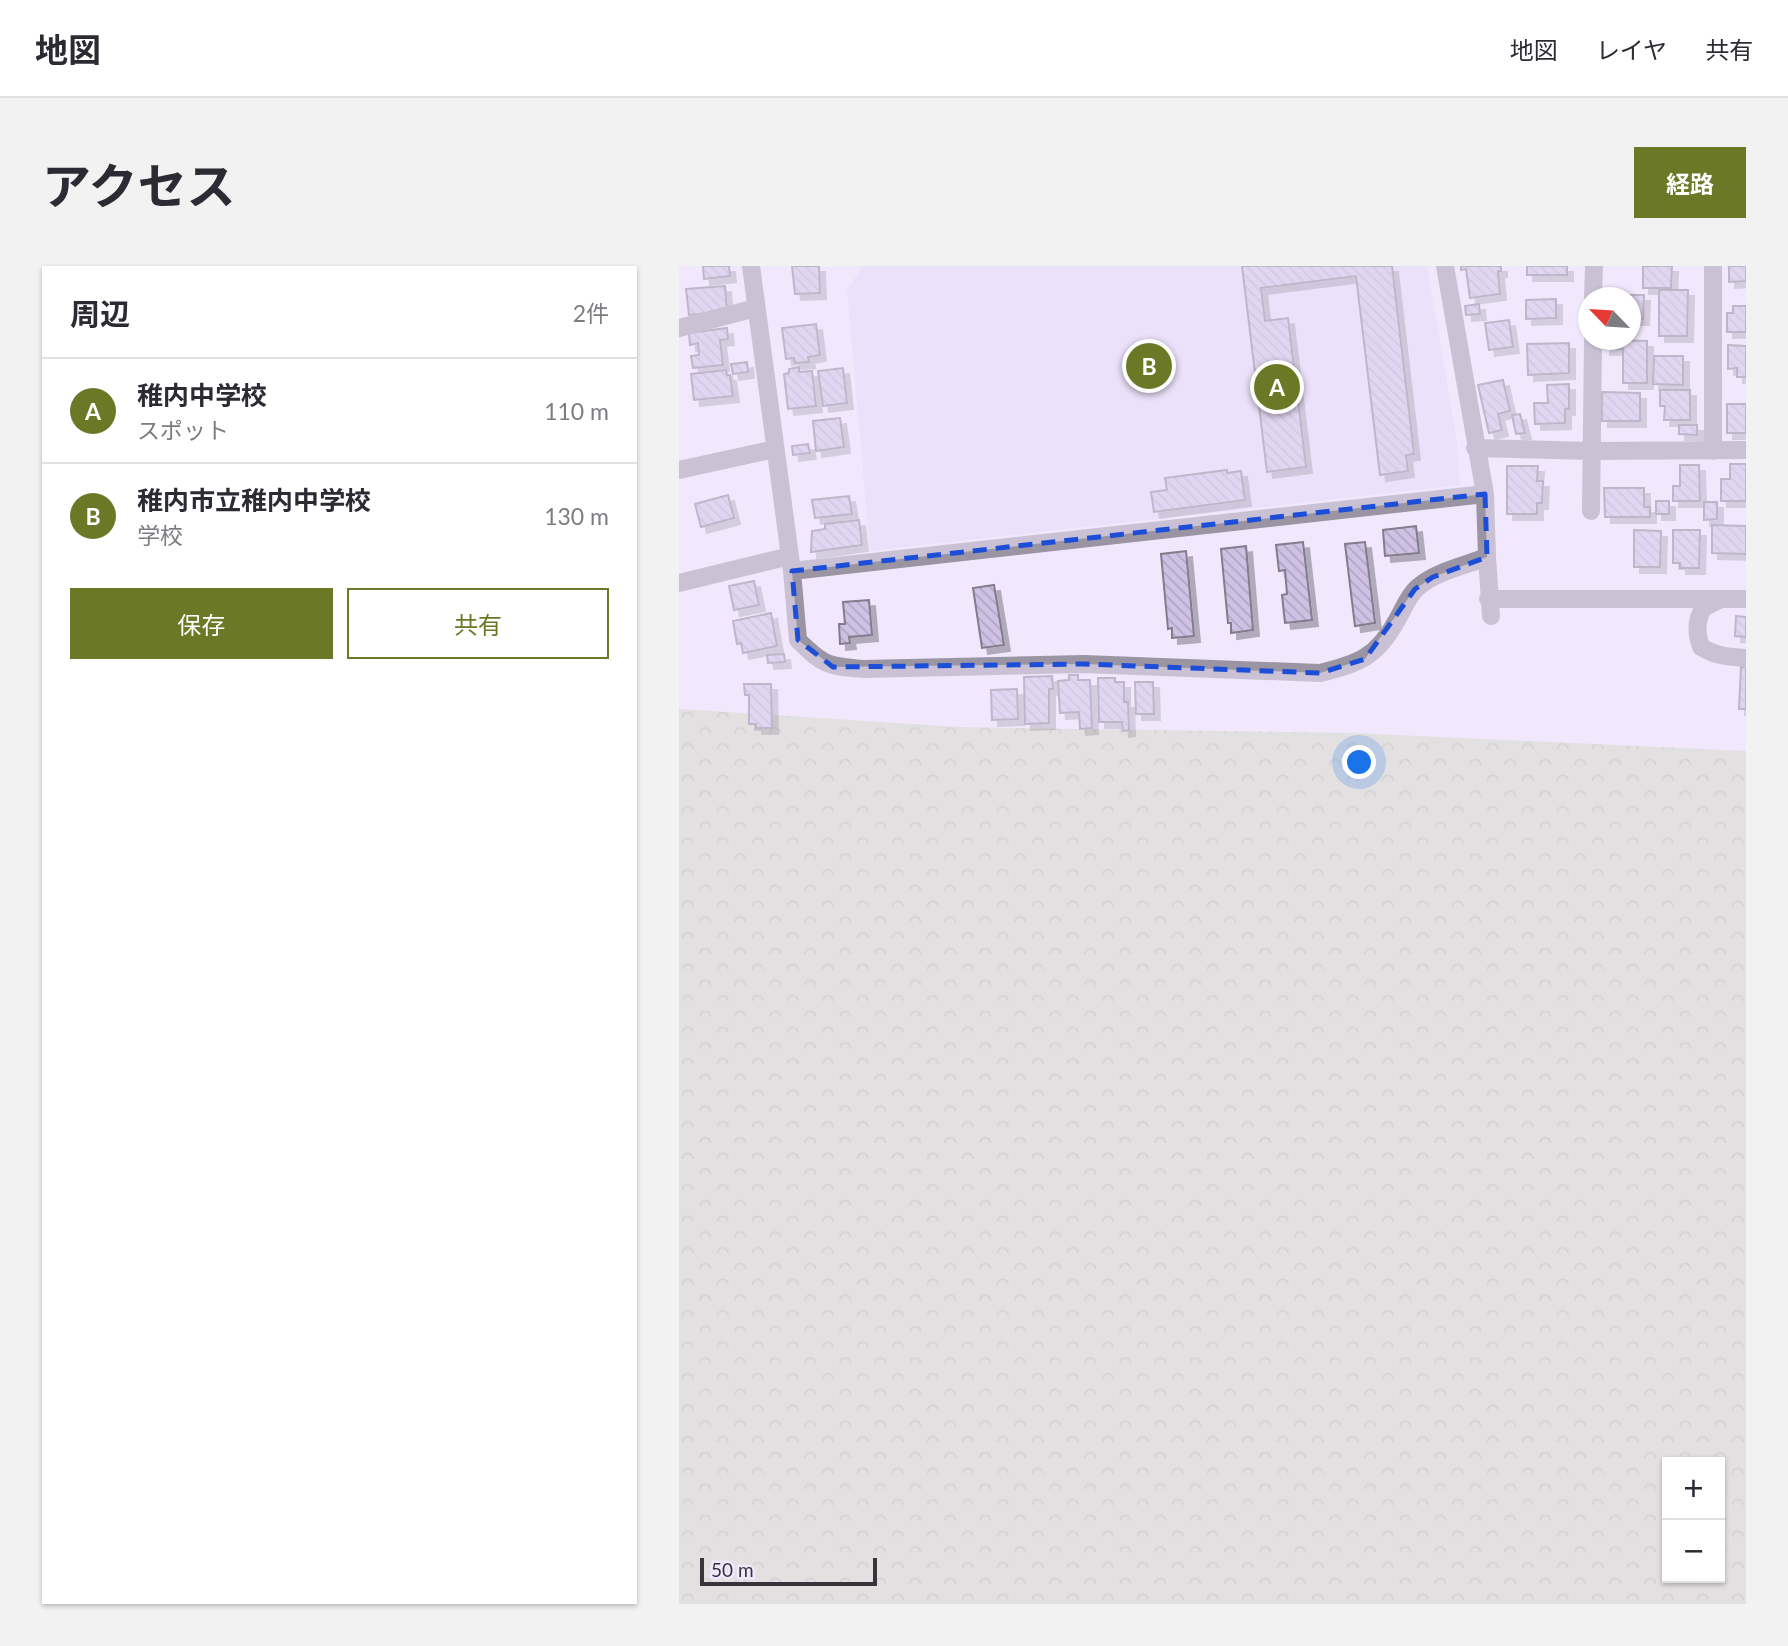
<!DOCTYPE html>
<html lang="ja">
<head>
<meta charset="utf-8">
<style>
	body { margin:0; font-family:Lato,"Noto Sans JP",sans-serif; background:#f2f2f3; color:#2b2b33 }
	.controls { position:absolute; right:21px; bottom:21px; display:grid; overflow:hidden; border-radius:0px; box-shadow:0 2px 5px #0004 }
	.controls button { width:63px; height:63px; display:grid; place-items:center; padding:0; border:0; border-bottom:2px solid #e1e1e2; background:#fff; color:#2b2b33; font:35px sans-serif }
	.compass { position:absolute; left:899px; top:21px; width:63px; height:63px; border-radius:50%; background:#fff; box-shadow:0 2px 5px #0004; rotate:295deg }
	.scale { position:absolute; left:21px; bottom:18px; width:177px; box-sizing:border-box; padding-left:7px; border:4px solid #37343c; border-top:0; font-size:19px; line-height:24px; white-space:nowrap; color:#37343c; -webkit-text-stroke:5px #f1e8fd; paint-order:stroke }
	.you { position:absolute; left:681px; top:497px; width:24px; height:24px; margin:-18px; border:5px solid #fff; border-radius:50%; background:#1a73e8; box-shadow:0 0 0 10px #1a73e833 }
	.badge { display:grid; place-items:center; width:46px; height:46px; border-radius:50%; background:#6b7926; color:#fff; font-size:23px; font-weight:700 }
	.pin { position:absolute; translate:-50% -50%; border:4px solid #fff; box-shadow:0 2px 7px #0006 }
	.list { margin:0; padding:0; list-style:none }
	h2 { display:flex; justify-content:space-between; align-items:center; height:91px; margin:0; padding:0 28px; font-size:30px }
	h2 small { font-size:23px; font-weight:400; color:#7c7c81 }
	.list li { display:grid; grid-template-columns:46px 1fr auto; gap:21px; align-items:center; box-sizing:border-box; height:105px; padding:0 28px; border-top:2px solid #e1e1e2 }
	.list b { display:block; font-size:26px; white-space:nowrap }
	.list p { margin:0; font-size:23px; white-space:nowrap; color:#7c7c81 }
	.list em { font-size:23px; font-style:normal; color:#7c7c81 }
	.actions { display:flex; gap:14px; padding:21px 28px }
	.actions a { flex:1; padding:16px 0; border:2px solid #6b7926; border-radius:0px; text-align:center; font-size:24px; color:#6b7926 }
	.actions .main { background:#6b7926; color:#fff }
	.map { position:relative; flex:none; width:1067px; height:1338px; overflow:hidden; border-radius:0px }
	header { display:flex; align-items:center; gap:42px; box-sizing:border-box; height:98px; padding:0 35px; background:#fff; border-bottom:2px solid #e1e1e2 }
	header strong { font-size:33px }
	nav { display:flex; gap:38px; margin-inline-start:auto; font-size:24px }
	.intro { display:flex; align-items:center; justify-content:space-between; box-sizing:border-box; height:168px; padding:0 42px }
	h1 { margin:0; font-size:49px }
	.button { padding:18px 32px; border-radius:0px; background:#6b7926; color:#fff; font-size:24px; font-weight:700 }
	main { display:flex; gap:42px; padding:0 42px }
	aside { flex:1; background:#fff; border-radius:0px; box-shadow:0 2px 5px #0004 }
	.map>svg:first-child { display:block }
	.built { fill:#e5daf5 }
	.forest { fill:url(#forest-crowns); fill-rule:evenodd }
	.building { fill:url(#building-back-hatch); stroke:#827b8d; stroke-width:2; filter:url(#shadow) }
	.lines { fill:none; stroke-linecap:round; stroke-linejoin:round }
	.minor { stroke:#9b95a3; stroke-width:18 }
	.marked { fill:none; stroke:#1d4ed8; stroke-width:5; stroke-dasharray:14 9; stroke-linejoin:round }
</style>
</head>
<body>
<header>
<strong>地図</strong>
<nav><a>地図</a><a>レイヤ</a><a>共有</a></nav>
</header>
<div class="intro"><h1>アクセス</h1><a class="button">経路</a></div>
<main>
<aside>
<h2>周辺<small>2件</small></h2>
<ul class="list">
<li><span class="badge">A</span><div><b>稚内中学校</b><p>スポット</p></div><em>110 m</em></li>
<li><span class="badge">B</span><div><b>稚内市立稚内中学校</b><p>学校</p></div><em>130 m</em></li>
</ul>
<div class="actions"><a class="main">保存</a><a>共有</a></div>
</aside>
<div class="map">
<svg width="1067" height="1338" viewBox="0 0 1067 1338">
	<defs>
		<pattern id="forest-crowns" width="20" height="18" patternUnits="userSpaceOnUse" patternTransform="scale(1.75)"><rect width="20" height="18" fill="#d1d7be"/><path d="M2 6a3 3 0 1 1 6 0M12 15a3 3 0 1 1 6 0" fill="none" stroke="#b4b9a4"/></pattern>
		<pattern id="building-back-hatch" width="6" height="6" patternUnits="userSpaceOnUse" patternTransform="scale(1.75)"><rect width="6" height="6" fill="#cfc1e3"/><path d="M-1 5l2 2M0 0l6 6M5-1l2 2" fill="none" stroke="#b2a6c4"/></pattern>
		<filter id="shadow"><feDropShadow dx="6" dy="6" stdDeviation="0" flood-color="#0004"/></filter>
	</defs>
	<rect width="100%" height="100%" fill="#f1e8fd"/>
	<path class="built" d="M184 0H748L778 176 781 219 191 285 168 24Z"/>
	<path class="forest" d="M0 443 279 461 674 467 1067 485V1338H0ZM988 1196H1041V1312H988Z"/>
	<path class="building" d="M24 0H50L51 10 25 13Z
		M113 0H140L141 27 116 28Z
		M563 0H713L735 188 727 189 729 205 701 209 677 10 582 22 586 55 609 52 627 201 588 206Z
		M782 0H822V5H819L821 28 791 32 787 3 782 4Z
		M848 0H888V9H848Z
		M964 0H993L992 22H964Z
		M1050 0H1067V15L1050 16Z
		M46 20 48 45 10 49 7 23Z
		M980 24H1009L1008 70H980Z
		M938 29H965L964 53H951V32H938Z
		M877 33V52L847 53V34Z
		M800 38 801 48 787 49 786 40Z
		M1054 40H1067V66H1048V47H1054Z
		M830 54 834 81 810 84 806 57Z
		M137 58 141 89 129 91 130 96 116 97 115 92 107 93 103 62Z
		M48 62 49 73 41 74 44 99 14 102 12 90 20 89 19 77 11 79 10 67Z
		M925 74 968 75V117H944V83H925Z
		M890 77V107L849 109 848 78Z
		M1049 79 1067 80V111H1058V102L1049 103Z
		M975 90H1004V119L974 118Z
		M68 96 69 106 54 108 52 98Z
		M120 101V106L133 105 137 140 109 143 105 108 110 107V103Z
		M164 102 168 137 144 140 139 105Z
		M47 104 48 109H51L54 130 15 134 12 108Z
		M824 114 831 145 819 148 823 164 810 167 799 119Z
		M890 118V143H886V157L856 158 855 137H869L868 119Z
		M981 124H1011V154H985L986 140H981Z
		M923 126 961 127V155H923Z
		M1048 138H1067V167H1048Z
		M841 148 846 167 837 168 833 149Z
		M161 152 165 181 137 185 134 155Z
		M1000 159H1018V169L1000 168Z
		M129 178 131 187 114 189 113 180Z
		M1051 198H1067V235H1042V213H1051Z
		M1001 199H1020L1021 235H994V220H1001Z
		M828 200H859L858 215H864L863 237H858V248H828Z
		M548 204V207L562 205 566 234 475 246 472 226 488 224 486 212Z
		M925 222H965V241H971V251H926Z
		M49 229 55 252 22 261 16 238Z
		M170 230 173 248 136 252 133 234Z
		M977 235H990V248H977Z
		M1025 236H1038V253L1025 254Z
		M180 254 183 279 132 286 133 265 146 263V258Z
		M1033 259 1067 260V288L1033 287Z
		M737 260 740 287 706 290 704 264Z
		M955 264 982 265 981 301H955Z
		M994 264H1021L1020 302H1001V297H994Z
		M624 276 633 354 606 357 603 329 608 328 606 304 600 305 597 279Z
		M686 276 696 357 676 360 666 278Z
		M567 280 574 364 552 367V357H549L542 283Z
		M507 285 515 370 493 372V362L489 363 482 288Z
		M75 315 80 339 55 344 50 320Z
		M315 319 325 379 303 382 294 322Z
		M190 334 193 369 170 371 171 377 161 378 160 358H166L164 336Z
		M92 347 98 380 64 387 62 377 58 378 54 355Z
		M1057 350 1067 351V371L1056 370Z
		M105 388 106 396 89 397 88 389Z
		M1062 401H1067V443H1060Z
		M390 409H399V414H411L413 462 401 463 400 446 381 447 379 415 390 414Z
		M373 410 374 423H370V457L346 458 345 411Z
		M419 412H436V416H445V436H449L450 464 444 465 443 456H420Z
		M456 416H474L475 448H457Z
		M65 418H92L93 462H77V458H70V429H66Z
		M338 423 339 453 313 454 312 424Z"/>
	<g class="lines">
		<path class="minor" d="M72 0 113 305 119 374C145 400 149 400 185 403L405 398 641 407C679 398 698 391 718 354 724 344 729 330 738 322 757 305 785 300 808 291L806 228 766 0
			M914 32 915 0
			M0 62 77 42
			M796 182 912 185 1067 184
			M1034 185V0
			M0 204 96 183
			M912 245 914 74
			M808 291 812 350
			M113 305 806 228
			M0 317 111 290
			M809 333H1067
			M1042 333 1024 342C1017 356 1017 366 1022 381 1037 390 1050 391 1067 392"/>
	</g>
	<path d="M0 0H1067V1338H0ZM806 228 808 291 754 311 736 323 686 393 641 407 405 398 154 401 119 374 113 305Z" fill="#f1e8fd" fill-opacity=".55" fill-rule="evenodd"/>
	<path class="marked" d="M806 228 808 291 754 311 736 323 686 393 641 407 405 398 154 401 119 374 113 305Z"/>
</svg>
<div class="controls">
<button>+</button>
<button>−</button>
</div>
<svg class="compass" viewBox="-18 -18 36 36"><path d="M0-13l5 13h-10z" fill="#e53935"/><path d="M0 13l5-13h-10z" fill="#7c7c81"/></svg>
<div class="scale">50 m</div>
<div class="you"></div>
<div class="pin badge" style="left:598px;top:121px">A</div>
<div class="pin badge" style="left:470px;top:100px">B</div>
</div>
</main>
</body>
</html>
